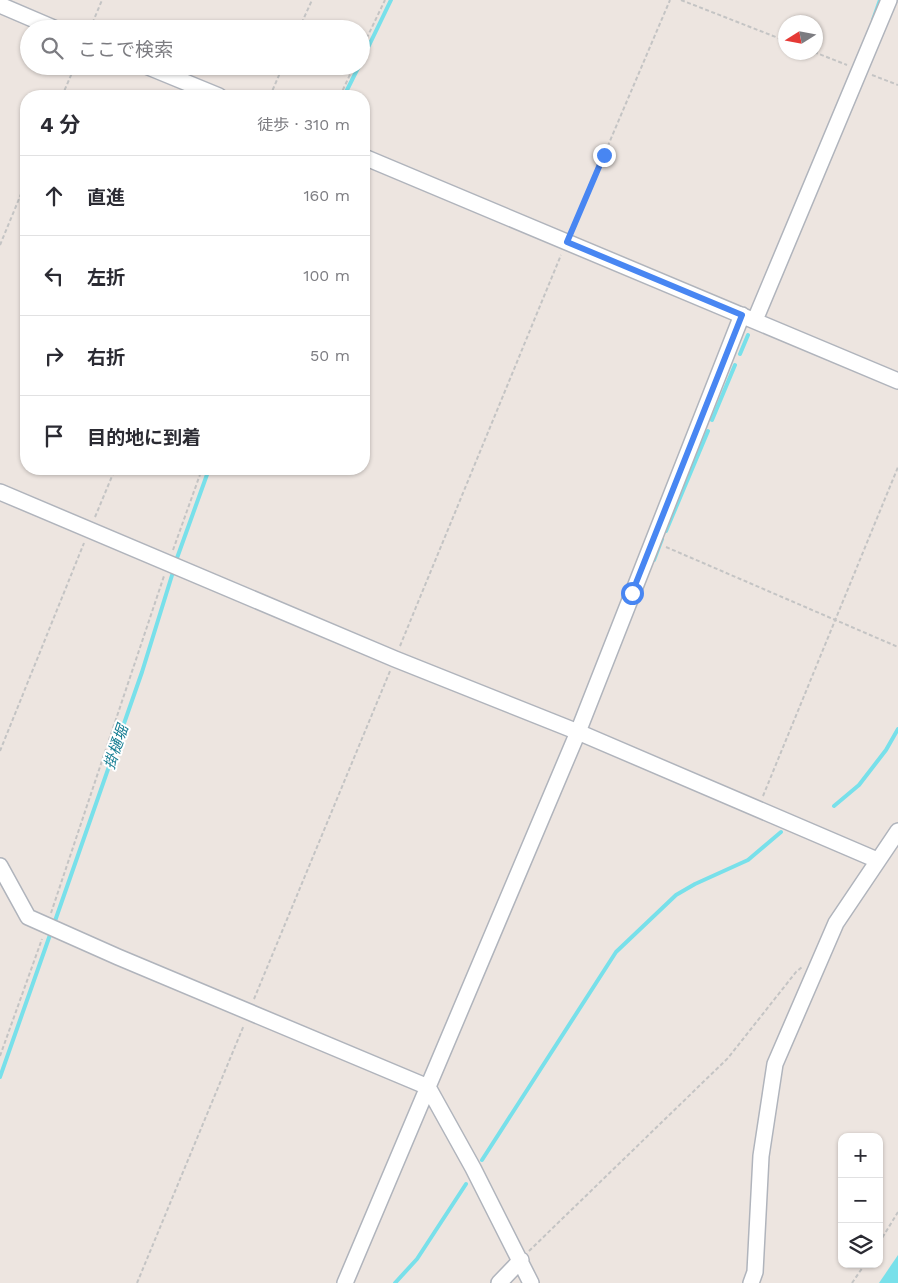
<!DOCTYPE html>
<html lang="ja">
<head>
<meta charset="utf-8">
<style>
	body { margin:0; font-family:"Work Sans","Noto Sans JP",sans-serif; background:#f7f7f7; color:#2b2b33 }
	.controls { position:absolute; right:15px; bottom:15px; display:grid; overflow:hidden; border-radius:10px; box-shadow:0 1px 4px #0004 }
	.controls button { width:45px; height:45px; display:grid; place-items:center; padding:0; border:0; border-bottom:1px solid #e1e1e2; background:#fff; color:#2b2b33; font:25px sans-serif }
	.compass { position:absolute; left:778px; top:15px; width:45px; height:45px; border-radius:50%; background:#fff; box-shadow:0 1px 4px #0004; rotate:259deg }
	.stop { position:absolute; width:15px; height:15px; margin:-11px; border:4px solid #4886f2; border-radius:50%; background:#fff }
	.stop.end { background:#4886f2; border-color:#fff; box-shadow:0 1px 5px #0008 }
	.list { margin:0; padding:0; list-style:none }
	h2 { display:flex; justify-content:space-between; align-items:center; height:65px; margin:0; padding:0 20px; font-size:21px }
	h2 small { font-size:16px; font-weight:400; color:#7c7c81 }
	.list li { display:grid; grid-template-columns:32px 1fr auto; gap:15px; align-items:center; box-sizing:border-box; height:80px; padding:0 20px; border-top:1px solid #e1e1e2 }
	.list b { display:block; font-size:19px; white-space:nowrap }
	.list em { font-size:16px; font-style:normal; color:#7c7c81 }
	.icon { flex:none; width:28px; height:28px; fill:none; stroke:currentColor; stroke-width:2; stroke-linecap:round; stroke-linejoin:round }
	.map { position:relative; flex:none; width:898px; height:1283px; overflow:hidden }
	.search { position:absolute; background:#fff; box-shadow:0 1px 4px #0004; left:20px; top:20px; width:350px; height:55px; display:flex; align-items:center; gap:12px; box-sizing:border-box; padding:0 18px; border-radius:28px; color:#7c7c81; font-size:19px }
	.panel { position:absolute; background:#fff; box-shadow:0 1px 4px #0004; left:20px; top:90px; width:350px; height:385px; border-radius:20px }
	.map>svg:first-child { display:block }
	.water { fill:#78e0ea }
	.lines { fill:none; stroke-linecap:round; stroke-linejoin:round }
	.stream { stroke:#78e0ea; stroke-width:4 }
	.minor-casing { stroke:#b0b4bc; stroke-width:18 }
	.path { stroke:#c4c4c4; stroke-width:2; stroke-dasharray:4 2.5; stroke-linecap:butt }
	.minor { stroke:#fff; stroke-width:15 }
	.route { stroke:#4886f2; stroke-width:6 }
	.labels { text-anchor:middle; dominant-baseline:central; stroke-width:4; stroke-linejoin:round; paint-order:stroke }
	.water-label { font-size:15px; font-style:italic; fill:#147d92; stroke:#fff }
</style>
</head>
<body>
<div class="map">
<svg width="898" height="1283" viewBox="0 0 898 1283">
	<rect width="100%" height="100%" fill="#ede5e0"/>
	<path class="water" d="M898 1255V1283H879Z"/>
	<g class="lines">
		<path class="stream" d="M873 20 880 0
			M361 62 391 0
			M344 96 359 66
			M740 354 748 335
			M712 420 735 365
			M666 531 708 431
			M177 558 209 469
			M654 560 662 539
			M834 806 859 785 886 750 898 729
			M55 921 142 672 173 572
			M0 1077 51 932
			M482 1160 616 952 676 895 695 884 748 860 781 832
			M395 1283 417 1259 466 1184"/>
		<defs>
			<path id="minor" d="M0 5 56 29
				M146 66 219 96
				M364 157 898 381
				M755 320 889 0
				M0 492 395 659 578 732 877 860
				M0 866 28 917 118 957 428 1087 473 1168 531 1283
				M345 1283 578 732 742 315
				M499 1283 521 1260
				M751 1283 755 1272 761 1156 775 1064 836 923 898 831"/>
		</defs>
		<use href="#minor" class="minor-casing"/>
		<path class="path" d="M681 0 786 41
			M90 29 102 0
			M299 29 312 0
			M361 50 385 0
			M814 52 847 65
			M872 75 898 85
			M62 96 75 66
			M270 96 283 66
			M340 96 354 66
			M572 230 670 0
			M0 245 26 182
			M95 517 115 469
			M666 547 898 647
			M173 550 202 469
			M400 646 561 255
			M0 751 84 543
			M763 796 898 467
			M51 913 164 576
			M254 999 390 671
			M0 1056 42 939
			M879 1243 898 1212
			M529 1251 728 1058 796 972 802 967
			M137 1283 244 1025
			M852 1283 865 1264"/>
		<use href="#minor" class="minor"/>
	</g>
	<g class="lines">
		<path class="route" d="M604 155 567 242 742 315 632 593"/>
	</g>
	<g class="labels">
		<g class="water-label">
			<text transform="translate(116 747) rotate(-71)">掛樋堀</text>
		</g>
	</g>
</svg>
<div class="controls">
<button>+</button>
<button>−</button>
<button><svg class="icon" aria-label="layers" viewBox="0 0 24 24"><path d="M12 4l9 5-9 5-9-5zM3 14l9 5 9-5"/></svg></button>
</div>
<svg class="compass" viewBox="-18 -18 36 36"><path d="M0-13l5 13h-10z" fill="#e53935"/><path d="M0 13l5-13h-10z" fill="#7c7c81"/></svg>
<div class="stop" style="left:632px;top:593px"></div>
<div class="stop end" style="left:604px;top:155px"></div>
<div class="search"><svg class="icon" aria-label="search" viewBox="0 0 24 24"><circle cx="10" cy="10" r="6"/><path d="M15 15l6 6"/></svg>ここで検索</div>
<section class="panel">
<h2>4 分<small>徒歩 · 310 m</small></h2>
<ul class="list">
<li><svg class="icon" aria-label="ahead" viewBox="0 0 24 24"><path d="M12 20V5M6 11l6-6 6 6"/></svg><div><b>直進</b></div><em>160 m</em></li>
<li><svg class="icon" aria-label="left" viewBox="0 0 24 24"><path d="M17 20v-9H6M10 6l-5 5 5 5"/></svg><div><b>左折</b></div><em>100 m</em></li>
<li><svg class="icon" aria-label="right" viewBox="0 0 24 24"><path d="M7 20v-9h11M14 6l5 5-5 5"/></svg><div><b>右折</b></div><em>50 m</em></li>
<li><svg class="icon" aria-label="arrive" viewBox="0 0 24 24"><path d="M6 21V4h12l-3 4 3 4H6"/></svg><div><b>目的地に到着</b></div></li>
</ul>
</section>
</div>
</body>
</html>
